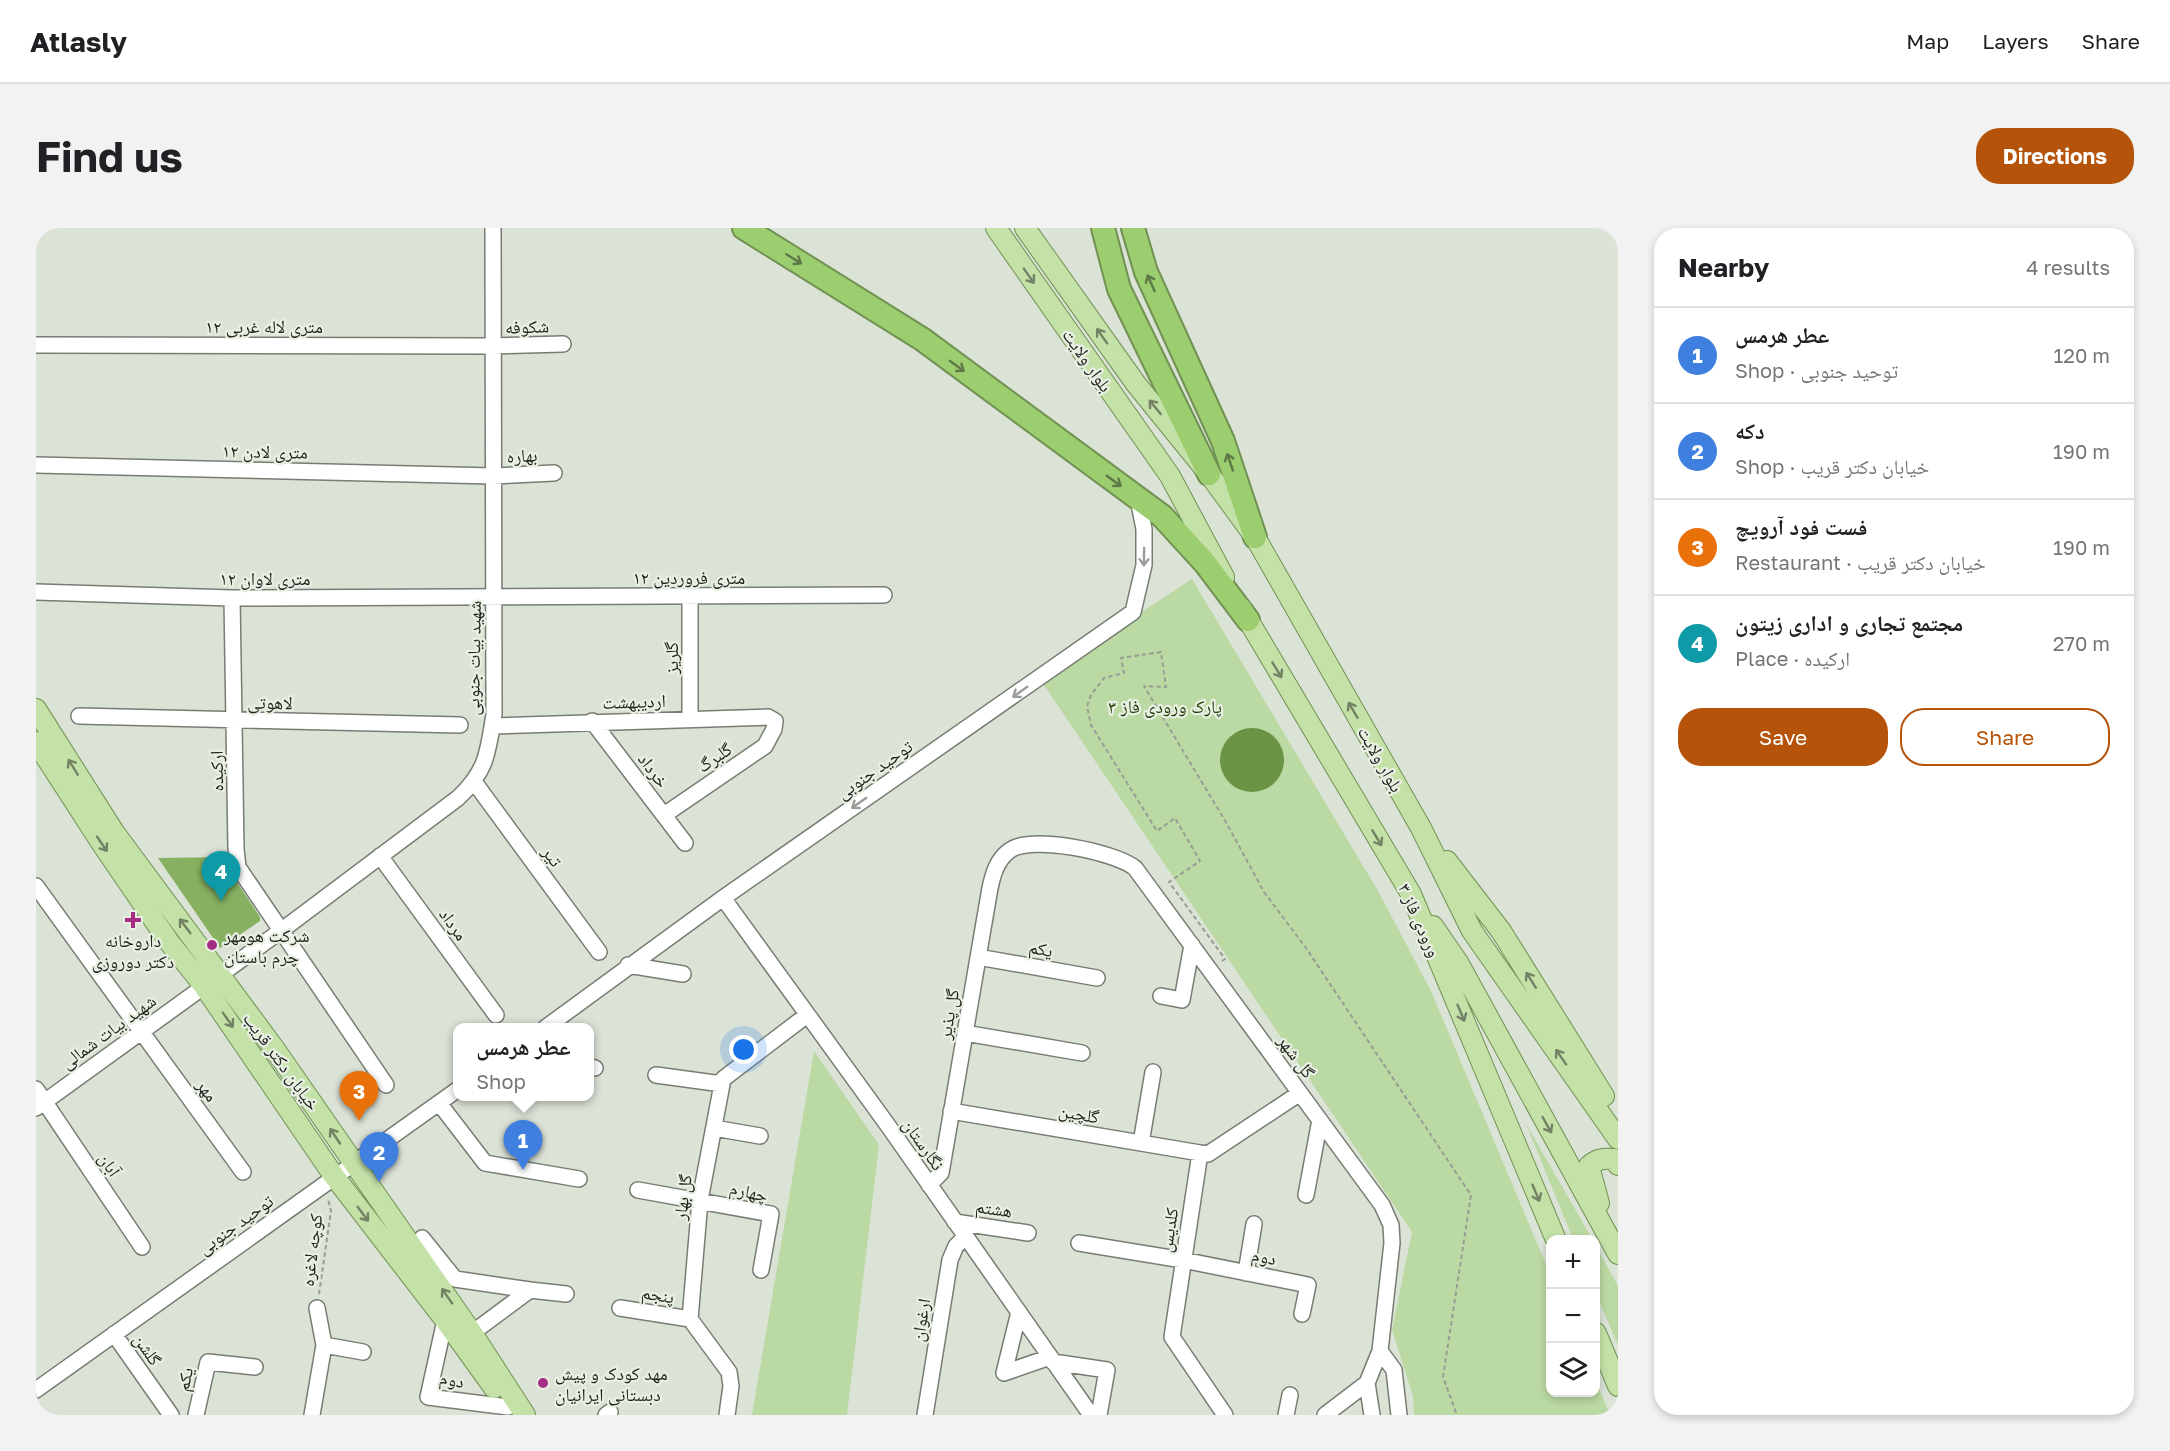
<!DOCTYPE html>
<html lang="en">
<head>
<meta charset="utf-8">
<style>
	body { margin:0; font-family:"Golos Text","Noto Naskh Arabic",sans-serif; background:#f2f2f2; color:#202124 }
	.controls { position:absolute; right:18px; bottom:18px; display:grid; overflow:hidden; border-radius:12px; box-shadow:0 3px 9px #0003 }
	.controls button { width:54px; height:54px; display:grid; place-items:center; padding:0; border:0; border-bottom:2px solid #e0e0e0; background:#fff; color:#202124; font:30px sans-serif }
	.you { position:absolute; left:708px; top:822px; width:21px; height:21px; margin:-15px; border:4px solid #fff; border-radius:50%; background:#1a73e8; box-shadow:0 0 0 9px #1a73e833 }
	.badge { display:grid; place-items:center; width:39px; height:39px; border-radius:50%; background:#b45309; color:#fff; font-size:20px; font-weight:700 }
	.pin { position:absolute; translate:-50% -50px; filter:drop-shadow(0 2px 3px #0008) }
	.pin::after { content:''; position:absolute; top:32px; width:21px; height:18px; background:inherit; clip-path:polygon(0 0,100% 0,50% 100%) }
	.popup { position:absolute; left:417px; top:795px; width:141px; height:78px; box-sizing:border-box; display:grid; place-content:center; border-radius:12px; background:#fff; filter:drop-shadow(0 2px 4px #0005); font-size:20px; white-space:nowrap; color:#757577 }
	.popup b { font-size:22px; color:#202124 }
	.popup::after { content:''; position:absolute; left:50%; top:100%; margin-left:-12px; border:12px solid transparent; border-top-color:#fff }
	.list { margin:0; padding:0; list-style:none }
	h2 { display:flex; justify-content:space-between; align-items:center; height:78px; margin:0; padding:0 24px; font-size:26px }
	h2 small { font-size:20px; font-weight:400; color:#757577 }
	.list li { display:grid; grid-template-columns:39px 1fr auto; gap:18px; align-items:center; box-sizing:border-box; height:96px; padding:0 24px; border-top:2px solid #e0e0e0 }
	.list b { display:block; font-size:22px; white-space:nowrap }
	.list p { margin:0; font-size:20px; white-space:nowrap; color:#757577 }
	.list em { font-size:20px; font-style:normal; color:#757577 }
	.actions { display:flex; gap:12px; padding:18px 24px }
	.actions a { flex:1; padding:14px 0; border:2px solid #b45309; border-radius:24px; text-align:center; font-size:21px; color:#b45309 }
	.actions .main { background:#b45309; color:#fff }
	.icon { flex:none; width:33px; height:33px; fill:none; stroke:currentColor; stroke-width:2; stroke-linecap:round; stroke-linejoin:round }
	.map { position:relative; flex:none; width:1582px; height:1187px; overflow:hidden; border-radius:24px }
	header { display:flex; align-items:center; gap:36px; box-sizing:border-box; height:84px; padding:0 30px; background:#fff; border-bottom:2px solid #e0e0e0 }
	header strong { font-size:28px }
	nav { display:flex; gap:33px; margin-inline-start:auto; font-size:21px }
	.intro { display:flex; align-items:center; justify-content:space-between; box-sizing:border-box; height:144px; padding:0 36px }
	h1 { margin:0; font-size:42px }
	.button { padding:15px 27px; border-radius:24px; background:#b45309; color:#fff; font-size:21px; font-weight:700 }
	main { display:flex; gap:36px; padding:0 36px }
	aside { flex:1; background:#fff; border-radius:24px; box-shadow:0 3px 9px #0003 }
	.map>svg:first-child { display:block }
	.green { fill:#bbd9a2 }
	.water { fill:#6b9344 }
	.building { fill:#87b060 }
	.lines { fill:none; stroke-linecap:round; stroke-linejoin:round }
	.minor-casing { stroke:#777d72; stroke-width:18 }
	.major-casing { stroke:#719253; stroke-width:22 }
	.highway-casing { stroke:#719253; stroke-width:26 }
	.path { stroke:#989d94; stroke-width:2; stroke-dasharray:4.5 3; stroke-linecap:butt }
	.minor { stroke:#fff; stroke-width:15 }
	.major { stroke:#c4e1a8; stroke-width:20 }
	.highway { stroke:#9ccd6e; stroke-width:22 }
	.oneway { stroke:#5f7847 }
	.oneway2 { stroke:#738264 }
	.oneway3 { stroke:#9c9c9b }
	.poi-dot { fill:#a52d84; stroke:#e8f0e3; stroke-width:2 }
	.labels { text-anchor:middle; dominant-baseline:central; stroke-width:4.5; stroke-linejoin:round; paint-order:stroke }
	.street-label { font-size:18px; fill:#222420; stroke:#e8f0e3 }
	.park-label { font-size:18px; fill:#1f3900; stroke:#e8f0e3 }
	.poi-label { font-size:18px; fill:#222420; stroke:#e8f0e3; text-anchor:start }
</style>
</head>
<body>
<header>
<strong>Atlasly</strong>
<nav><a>Map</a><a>Layers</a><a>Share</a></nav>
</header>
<div class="intro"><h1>Find us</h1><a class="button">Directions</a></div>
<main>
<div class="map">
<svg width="1582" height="1187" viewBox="0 0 1582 1187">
	<rect width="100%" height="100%" fill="#dbe2d6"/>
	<path class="green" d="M1156 351 1342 663 1395 763 1514 1046V1164H1560V1153L1574 1187H1378L1377 1168 1356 1102 1376 1004 1004 451Z
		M778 823 843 917 811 1187H716Z
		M1490 896 1550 1000 1556 1011H1537Z
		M1560 1018 1582 1058V1117L1560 1066Z"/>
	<path class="water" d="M1184 532a32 32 0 1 1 64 0a32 32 0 1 1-64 0Z"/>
	<path class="building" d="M191 629 194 644 224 689V693L184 720 122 630Z"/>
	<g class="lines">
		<defs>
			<path id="minor" d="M0 117 456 118 527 116
				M0 237 457 248 518 245
				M0 364 196 370 848 367
				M654 368V491
				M196 370 200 621 202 639 350 857
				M43 488 424 497
				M556 493 649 615
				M456 498 732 489 739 493 738 501 729 518 628 587
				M439 555 563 724
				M344 628 460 787
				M0 658 207 944
				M687 670 853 899 1055 1187
				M942 729 1061 750
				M592 737 647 746
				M1125 768 1146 772 1156 717
				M509 800 687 670 1097 384 1108 337V301L1102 271
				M929 805 1046 825
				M553 838 559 840
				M620 847 686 856
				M0 861 106 1019
				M403 875 449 935 543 951
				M0 880 246 702 422 570C451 543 452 524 458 486L457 0
				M915 883 1164 925
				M678 900 724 908
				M1105 915 1117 844
				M893 957 905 945 954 660C957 646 961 632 973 623 994 606 1079 624 1099 640L1346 977 1355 997 1356 1015 1344 1123 1331 1155 1289 1187
				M602 962 735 986 725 1042
				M1270 967 1284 892
				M919 994 992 1005
				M386 1010 419 1051 494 1062
				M1043 1015 1147 1032 1272 1057 1266 1086
				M1210 1045 1218 996
				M584 1080 654 1091
				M983 1084 968 1145 1014 1129
				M409 1092 392 1169 472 1179
				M436 1105 494 1062 530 1066
				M78 1106 135 1187
				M288 1117 327 1124
				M1344 1123 1358 1142 1363 1187
				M1017 1134 1071 1142 1063 1187
				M1331 1155 1336 1187
				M0 1162 421 862
				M160 1187 172 1134 219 1139
				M276 1187 288 1117 281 1080
				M570 1187 574 1184
				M691 1187 695 1158 693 1144 654 1091 664 972 687 851 771 787
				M889 1187 914 1032 920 1018 929 1009
				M1189 1187 1136 1109 1164 925 1172 926 1264 865
				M1250 1187 1254 1167"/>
			<path id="major" d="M960 0 1134 248 1188 349
				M989 0 1100 156 1173 246 1219 309 1385 600 1436 703 1582 911
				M1205 380 1375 666 1520 1012
				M0 481 78 604 238 820 436 1105 489 1187
				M0 514 66 616 133 714 168 758 298 948 409 1092 458 1160
				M1411 633 1465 703 1568 868
				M1397 698 1423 736 1582 1026
				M1563 975 1553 938C1561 931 1567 930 1578 931L1582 937
				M1560 1105 1582 1158"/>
			<path id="highway" d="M708 0 886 111 1126 288 1169 335 1212 392
				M1067 0 1083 61 1173 246
				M1097 0 1110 44 1187 213 1219 309"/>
		</defs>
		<use href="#minor" class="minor-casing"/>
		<use href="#major" class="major-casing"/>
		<use href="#highway" class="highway-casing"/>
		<path class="path" d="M1186 733 1189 731 1133 654 1164 633 1139 590 1121 603 1055 497 1051 478 1055 467 1068 450 1088 445 1085 430 1125 424 1130 459 1108 458 1191 596 1228 664 1270 720 1435 967 1407 1149 1421 1187
			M283 1066 295 983 292 971"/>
		<use href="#minor" class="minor"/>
		<use href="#major" class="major"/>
		<use href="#highway" class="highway"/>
	</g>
	<defs><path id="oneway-shaft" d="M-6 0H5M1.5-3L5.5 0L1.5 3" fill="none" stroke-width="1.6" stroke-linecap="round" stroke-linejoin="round" transform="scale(1.5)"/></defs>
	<g class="oneway">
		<use href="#oneway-shaft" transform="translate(758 31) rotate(32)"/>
		<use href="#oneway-shaft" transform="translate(1115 55) rotate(-114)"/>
		<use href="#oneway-shaft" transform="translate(921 138) rotate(36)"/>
		<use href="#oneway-shaft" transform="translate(1194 234) rotate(-109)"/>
		<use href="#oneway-shaft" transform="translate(1078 253) rotate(36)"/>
	</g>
	<g class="oneway2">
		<use href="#oneway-shaft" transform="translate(993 48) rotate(55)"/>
		<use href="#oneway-shaft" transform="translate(1066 108) rotate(-125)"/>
		<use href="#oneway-shaft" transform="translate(1119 179) rotate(-129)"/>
		<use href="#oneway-shaft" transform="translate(1241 442) rotate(59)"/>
		<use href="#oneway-shaft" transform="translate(1317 482) rotate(-120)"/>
		<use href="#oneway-shaft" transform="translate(37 539) rotate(-122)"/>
		<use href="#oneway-shaft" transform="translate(1341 610) rotate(59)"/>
		<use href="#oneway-shaft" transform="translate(66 616) rotate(56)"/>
		<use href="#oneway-shaft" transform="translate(149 698) rotate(-127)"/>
		<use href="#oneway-shaft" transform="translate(1495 752) rotate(-122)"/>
		<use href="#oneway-shaft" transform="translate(1425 785) rotate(67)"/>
		<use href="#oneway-shaft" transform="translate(192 792) rotate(55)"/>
		<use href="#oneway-shaft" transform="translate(1525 829) rotate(-125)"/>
		<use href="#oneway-shaft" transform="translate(1511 897) rotate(61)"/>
		<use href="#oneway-shaft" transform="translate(299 908) rotate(-124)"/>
		<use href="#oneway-shaft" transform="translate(1500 965) rotate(67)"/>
		<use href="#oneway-shaft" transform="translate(327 986) rotate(53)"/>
		<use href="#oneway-shaft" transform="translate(411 1068) rotate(-125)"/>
	</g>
	<g class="oneway3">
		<use href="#oneway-shaft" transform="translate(1108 329) rotate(91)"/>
		<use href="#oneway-shaft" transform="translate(984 464) rotate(145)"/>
		<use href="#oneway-shaft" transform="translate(823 575) rotate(145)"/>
	</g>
	<g class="poi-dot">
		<path d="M94 683h6v6h6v6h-6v6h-6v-6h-6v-6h6z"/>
		<circle cx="176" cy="717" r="6"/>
		<circle cx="507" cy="1155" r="6"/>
	</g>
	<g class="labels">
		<g class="street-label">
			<text x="228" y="98">۱۲ متری لاله غربی</text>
			<text transform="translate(491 98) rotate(-2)">شکوفه</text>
			<text transform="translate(1052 132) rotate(55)">بلوار ولایت</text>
			<text transform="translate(229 223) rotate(1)">۱۲ متری لادن</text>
			<text transform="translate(486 227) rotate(-3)">بهاره</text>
			<text x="653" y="349">۱۲ متری فروردین</text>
			<text x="229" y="350">۱۲ متری لاوان</text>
			<text transform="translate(437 430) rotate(-89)">شهید بیات جنوبی</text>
			<text transform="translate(635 430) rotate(-90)">گلریز</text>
			<text transform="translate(598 473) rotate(-2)">اردیبهشت</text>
			<text transform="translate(234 474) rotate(1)">لاهوتی</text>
			<text transform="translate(678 529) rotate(-34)">گلبرگ</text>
			<text transform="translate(1345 531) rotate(60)">بلوار ولایت</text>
			<text transform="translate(838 541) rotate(-35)">توحید جنوبی</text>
			<text transform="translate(618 542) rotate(53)">خرداد</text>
			<text transform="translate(180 543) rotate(-91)">ارکیده</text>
			<text transform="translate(517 628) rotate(54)">تیر</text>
			<text transform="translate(1384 692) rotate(66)">ورودی فاز ۳</text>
			<text transform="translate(418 696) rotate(54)">مرداد</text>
			<text transform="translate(1005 720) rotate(10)">یکم</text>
			<text transform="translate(912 786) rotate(-80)">گل پذیر</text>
			<text transform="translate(72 803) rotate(-36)">شهید بیات شمالی</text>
			<text transform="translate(1261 828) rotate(54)">گل شهر</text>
			<text transform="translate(246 833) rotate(54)">خیابان دکتر قریب</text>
			<text transform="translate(172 862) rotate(54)">مهر</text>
			<text transform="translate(1043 885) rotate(10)">گلچین</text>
			<text transform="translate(888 916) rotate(55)">نگارستان</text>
			<text transform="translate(74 936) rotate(56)">آبان</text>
			<text transform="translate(713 963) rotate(13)">چهارم</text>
			<text transform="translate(646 969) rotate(-82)">گل بهار</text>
			<text transform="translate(958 980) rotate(8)">هشتم</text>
			<text transform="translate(199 996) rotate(-36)">توحید جنوبی</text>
			<text transform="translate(1132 1002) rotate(-81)">کلدیس</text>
			<text transform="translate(275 1022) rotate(-83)">کوچه لاغره</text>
			<text transform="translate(1228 1028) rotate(11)">دوم</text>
			<text transform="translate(622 1066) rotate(9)">پنجم</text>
			<text transform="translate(884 1092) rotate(-81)">ارغوان</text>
			<text transform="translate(112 1121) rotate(55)">گلشن</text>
			<text transform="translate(148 1151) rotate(-77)">یکم</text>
			<text transform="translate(416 1151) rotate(11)">دوم</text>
		</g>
		<g class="park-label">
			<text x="1129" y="478">پارک ورودی فاز ۳</text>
		</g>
		<g class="poi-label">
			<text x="188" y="707">شرکت هومهر<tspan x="188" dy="21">چرم باستان</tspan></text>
			<text x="97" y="712" text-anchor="middle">داروخانه<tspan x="97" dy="21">دکتر دوروزی</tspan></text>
			<text x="519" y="1145">مهد کودک و پیش<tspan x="519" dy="21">دبستانی ایرانیان</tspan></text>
		</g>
	</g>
</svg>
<div class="controls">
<button>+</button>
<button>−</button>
<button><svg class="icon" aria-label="layers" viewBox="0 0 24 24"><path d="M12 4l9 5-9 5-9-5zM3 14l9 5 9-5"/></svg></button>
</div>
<div class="you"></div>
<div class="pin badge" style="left:487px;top:942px;background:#3f7fe0">1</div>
<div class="popup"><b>عطر هرمس</b>Shop</div>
<div class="pin badge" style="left:343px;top:954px;background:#3f7fe0">2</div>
<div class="pin badge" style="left:323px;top:893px;background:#e8710a">3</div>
<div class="pin badge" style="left:185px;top:673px;background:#0f9aa8">4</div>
</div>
<aside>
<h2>Nearby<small>4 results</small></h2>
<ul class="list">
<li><span class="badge" style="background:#3f7fe0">1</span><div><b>عطر هرمس</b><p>Shop · توحید جنوبی</p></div><em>120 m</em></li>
<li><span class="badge" style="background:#3f7fe0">2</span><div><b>دکه</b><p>Shop · خیابان دکتر قریب</p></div><em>190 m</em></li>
<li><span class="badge" style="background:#e8710a">3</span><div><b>فست فود آرویچ</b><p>Restaurant · خیابان دکتر قریب</p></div><em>190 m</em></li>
<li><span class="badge" style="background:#0f9aa8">4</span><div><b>مجتمع تجاری و اداری زیتون</b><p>Place · ارکیده</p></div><em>270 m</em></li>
</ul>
<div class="actions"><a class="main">Save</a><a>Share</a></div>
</aside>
</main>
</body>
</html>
